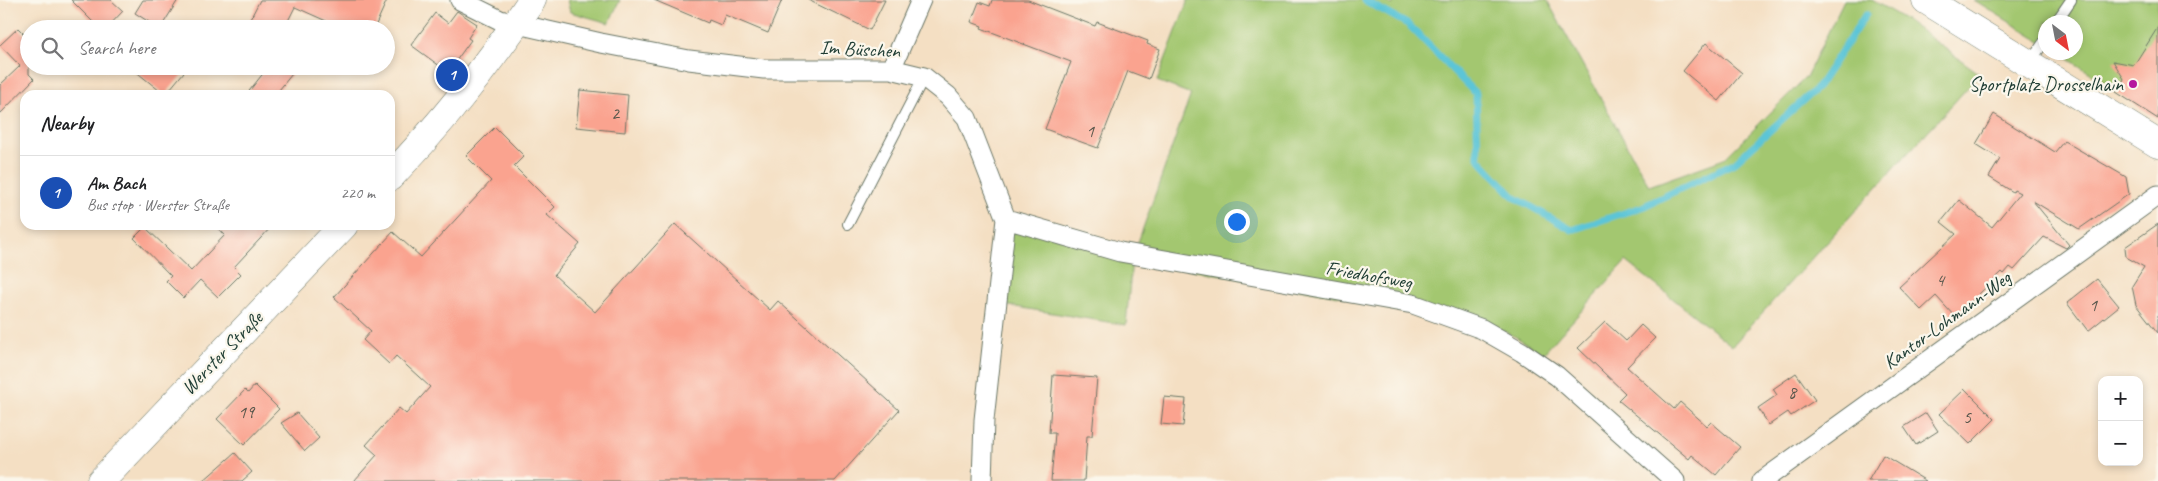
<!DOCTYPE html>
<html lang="en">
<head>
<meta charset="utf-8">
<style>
	body { margin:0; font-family:Caveat,sans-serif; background:#f2f2f2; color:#202124 }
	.controls { position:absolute; right:15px; bottom:15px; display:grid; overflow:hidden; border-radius:10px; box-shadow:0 2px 8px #0003 }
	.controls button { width:45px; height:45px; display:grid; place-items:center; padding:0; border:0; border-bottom:1px solid #e0e0e0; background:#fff; color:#202124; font:25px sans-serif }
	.compass { position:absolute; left:2038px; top:15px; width:45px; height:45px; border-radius:50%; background:#fff; box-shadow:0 2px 8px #0003; rotate:148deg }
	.you { position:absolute; left:1236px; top:221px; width:18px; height:18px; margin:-12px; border:4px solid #fff; border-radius:50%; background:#1a73e8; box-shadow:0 0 0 8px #1a73e833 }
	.badge { display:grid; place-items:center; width:32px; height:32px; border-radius:50%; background:#1a73e8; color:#fff; font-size:16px; font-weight:700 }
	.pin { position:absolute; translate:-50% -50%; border:2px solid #fff; box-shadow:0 1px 5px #0006 }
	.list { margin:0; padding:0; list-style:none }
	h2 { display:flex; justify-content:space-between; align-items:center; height:65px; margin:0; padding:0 20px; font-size:21px }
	h2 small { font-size:16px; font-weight:400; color:#757577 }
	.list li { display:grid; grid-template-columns:32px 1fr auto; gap:15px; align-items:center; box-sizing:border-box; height:75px; padding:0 20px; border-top:1px solid #e0e0e0 }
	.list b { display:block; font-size:19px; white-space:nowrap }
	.list p { margin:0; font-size:16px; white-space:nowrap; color:#757577 }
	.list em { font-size:16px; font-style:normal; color:#757577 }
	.icon { flex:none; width:28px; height:28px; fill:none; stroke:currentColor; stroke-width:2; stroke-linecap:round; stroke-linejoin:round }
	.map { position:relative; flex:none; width:2158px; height:481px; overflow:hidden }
	.search { position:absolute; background:#fff; box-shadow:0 2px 8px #0003; left:20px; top:20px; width:375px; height:55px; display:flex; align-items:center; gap:12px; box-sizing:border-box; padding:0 18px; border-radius:28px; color:#757577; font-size:19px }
	.panel { position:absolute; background:#fff; box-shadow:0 2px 8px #0003; left:20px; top:90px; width:375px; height:140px; border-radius:15px }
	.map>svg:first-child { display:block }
	.green { fill:#a3c770; stroke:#618252 }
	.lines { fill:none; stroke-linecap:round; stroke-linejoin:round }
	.stream { stroke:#5cc5d7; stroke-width:7 }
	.building { fill:#faa38f }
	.service-casing { stroke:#6a7666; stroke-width:12 }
	.minor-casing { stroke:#6a7666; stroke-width:21 }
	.secondary-casing { stroke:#6a7666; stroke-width:29 }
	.service { stroke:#fff; stroke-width:10 }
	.minor { stroke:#fff; stroke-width:19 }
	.secondary { stroke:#fff; stroke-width:28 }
	.poi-dot { fill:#b5179e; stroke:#fbf7ec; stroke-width:2 }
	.labels { text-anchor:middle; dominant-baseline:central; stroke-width:4.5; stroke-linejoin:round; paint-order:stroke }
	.number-label { font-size:18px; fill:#56564b }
	.street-label { font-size:20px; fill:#1f3d34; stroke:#fbf7ec }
	.poi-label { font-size:20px; fill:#1f3d34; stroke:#fbf7ec; text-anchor:end }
</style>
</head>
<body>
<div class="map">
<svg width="2158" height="481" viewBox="0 0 2158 481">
	<rect width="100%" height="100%" fill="#fbf7ec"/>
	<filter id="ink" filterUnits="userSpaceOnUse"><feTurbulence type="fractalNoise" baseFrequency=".02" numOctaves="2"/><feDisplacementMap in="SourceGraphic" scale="10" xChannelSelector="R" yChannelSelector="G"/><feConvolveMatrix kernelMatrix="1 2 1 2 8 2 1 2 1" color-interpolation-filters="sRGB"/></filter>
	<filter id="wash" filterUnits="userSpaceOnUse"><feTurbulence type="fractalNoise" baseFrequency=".0096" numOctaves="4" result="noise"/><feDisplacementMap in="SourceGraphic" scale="20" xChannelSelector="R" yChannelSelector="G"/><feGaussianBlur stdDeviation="1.12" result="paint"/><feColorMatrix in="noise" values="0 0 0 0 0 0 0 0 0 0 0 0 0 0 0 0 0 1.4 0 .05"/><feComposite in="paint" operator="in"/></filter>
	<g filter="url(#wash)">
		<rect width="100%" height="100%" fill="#f4dfc3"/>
		<path class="green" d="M567 0H620L609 23 570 12Z
			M1188 0H1384L1392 5 1396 0H1547L1649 186 1724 159 1806 77 1844 0H1872L1906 20 1980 74 1732 346 1626 261 1543 354 1516 337 1484 322 1132 259 1126 325 1004 305 1011 224 1132 259 1191 94 1157 81Z
			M1974 0H2158V116L2059 53 2076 52V22H2046L2045 44Z"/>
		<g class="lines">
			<path class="stream" d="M1364 0 1409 25 1476 94 1478 158 1514 197 1572 230 1642 207 1734 163 1818 87 1866 14"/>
		</g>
		<g id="blocks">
			<path class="building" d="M71 0H111L123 11 106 29H100Z
				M143 0H178L160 29 135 13Z
				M260 0H387L374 29H344L295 7 284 29H245Z
				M654 0H782L768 33 725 15 721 25 709 20 708 23Z
				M808 0H885L870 30Z
				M992 0H1028L1095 26 1097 22 1148 41 1147 44 1160 49 1149 79 1128 71 1098 148 1045 129 1071 62 981 28 982 26 971 22 979 2 990 6Z
				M457 11 477 24 468 38 471 40 448 72 411 45 435 13 448 23Z
				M2158 27V119L2116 92 2124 79 2113 61 2134 65Z
				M18 28 29 39V74L34 79 0 114V85L20 66 0 45Z
				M1706 43 1742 73 1719 101 1683 71Z
				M129 66H189L165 95Z
				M269 66H282L292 74 275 95H246Z
				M580 90 628 95 625 132 576 127Z
				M1994 114 2055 152 2064 141 2126 177 2129 194 2079 229 2033 201 2069 245 2066 248 2044 237 2014 270 2010 267 2004 274 2002 272 1955 317 1936 296 1921 310 1899 287 1956 234 1941 222 1959 200 1992 227 2020 193 2014 190 2013 192 1989 177 2000 159 1976 144Z
				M495 127 524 156 514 166 555 207 547 215 580 244 554 275 595 312 675 224 770 310 778 301 899 410 835 481H354L377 455 366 445 399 408 406 414 430 387 396 356 389 364 363 340 371 331 334 297 393 232 421 257 491 181 466 156Z
				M2158 224V333L2136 305 2132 286 2144 267 2126 257 2125 247Z
				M214 225H273L234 267 241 274 218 297 200 280 183 298 166 281 171 276 134 238 145 227 191 271 225 235Z
				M2097 279 2119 306 2088 331 2067 303Z
				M1605 322 1626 341 1641 325 1655 338 1627 367 1674 409 1680 402 1707 426 1711 422 1740 447 1716 475 1692 455 1689 459 1618 400 1625 393 1578 348Z
				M1796 373 1815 400 1791 416 1788 412 1769 425 1758 408 1777 395 1773 389Z
				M1053 375 1097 378 1092 436H1087L1084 481H1051L1055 433H1049Z
				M255 385 279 409 244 445 217 419 245 390 248 393Z
				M1965 389 1995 419 1970 444 1939 414Z
				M1164 397 1186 399 1183 426 1161 424Z
				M297 413 319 438 305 451 281 423Z
				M1926 413 1938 431 1916 445 1904 427Z
				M235 453 252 472 242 481H203Z
				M1883 455 1926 481H1868Z"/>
		</g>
	</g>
	<g filter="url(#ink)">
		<use href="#blocks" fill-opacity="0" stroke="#6a7666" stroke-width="1"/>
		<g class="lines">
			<defs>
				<path id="service" d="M2056 22 2071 0
					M2029 64 2046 39
					M848 224 924 77"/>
				<path id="minor" d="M460 0 500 20 601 43 689 60 764 69H891L924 77 948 96 967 118 1006 219 984 420 982 481
					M891 69 921 0
					M1006 219 1120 252 1413 304 1482 329 1522 352 1557 376 1675 481
					M1762 481 2158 195"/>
				<path id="secondary" d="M1926 0 2158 144
					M390 177C442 123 490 63 532 0
					M101 481 344 225"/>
			</defs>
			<use href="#service" class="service-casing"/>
			<use href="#minor" class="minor-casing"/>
			<use href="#secondary" class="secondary-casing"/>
			<use href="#service" class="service"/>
			<use href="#minor" class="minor"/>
			<use href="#secondary" class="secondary"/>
		</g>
	</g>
	<circle class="poi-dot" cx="2133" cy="84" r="5"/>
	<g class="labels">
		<g class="number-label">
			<text x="615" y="113">2</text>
			<text x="1090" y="131">1</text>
			<text x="1940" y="280">4</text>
			<text x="2093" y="305">1</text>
			<text x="1792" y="392">8</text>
			<text x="246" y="412">19</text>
			<text x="1967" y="417">5</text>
		</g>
		<g class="street-label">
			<text transform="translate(860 49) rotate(3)">Im Büschen</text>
			<text transform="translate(1369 275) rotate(10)">Friedhofsweg</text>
			<text transform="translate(1947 320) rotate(-36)">Kantor-Lohmann-Weg</text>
			<text transform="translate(222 353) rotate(-46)">Werster Straße</text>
		</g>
		<g class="poi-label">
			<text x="2123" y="84">Sportplatz Drosselhain</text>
		</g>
	</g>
</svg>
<div class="controls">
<button>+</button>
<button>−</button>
</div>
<svg class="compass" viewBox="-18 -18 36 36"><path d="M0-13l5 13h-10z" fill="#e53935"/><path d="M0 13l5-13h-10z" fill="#757577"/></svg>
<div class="you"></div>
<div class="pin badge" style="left:452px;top:75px;background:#1a4fb4">1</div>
<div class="search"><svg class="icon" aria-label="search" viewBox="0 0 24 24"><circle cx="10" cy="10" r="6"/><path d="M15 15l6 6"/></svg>Search here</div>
<section class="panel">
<h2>Nearby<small></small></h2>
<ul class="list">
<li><span class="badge" style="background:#1a4fb4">1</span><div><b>Am Bach</b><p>Bus stop · Werster Straße</p></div><em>220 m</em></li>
</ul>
</section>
</div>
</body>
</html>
